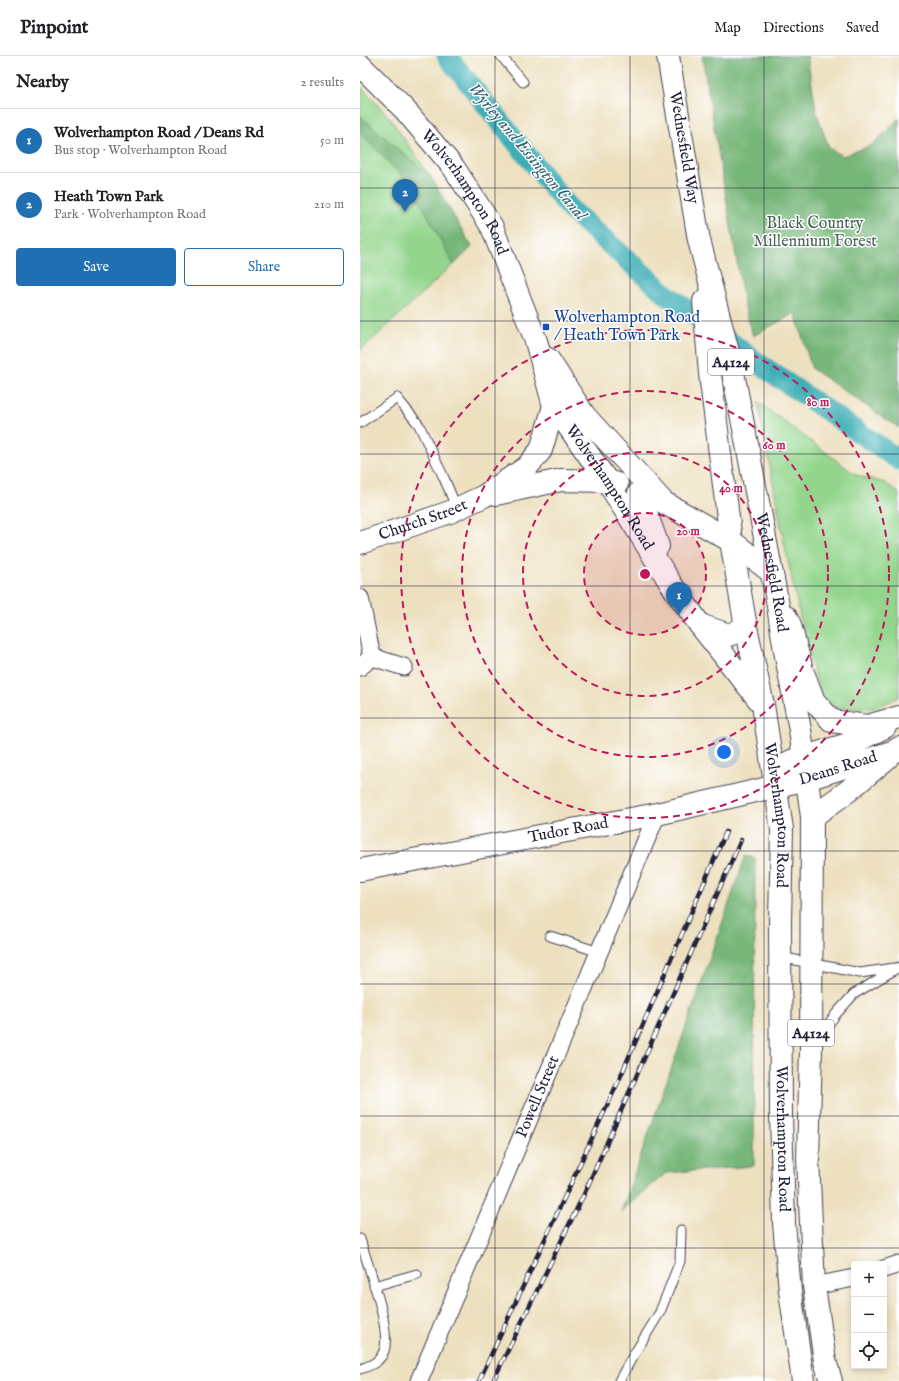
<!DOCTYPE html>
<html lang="en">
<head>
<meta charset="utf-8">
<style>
	body { margin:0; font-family:"IM FELL English",serif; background:#f2f2f2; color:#202124 }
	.controls { position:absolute; right:12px; bottom:12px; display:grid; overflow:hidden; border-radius:4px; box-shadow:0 2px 6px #0003 }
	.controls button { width:36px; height:36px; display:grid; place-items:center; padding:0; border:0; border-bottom:1px solid #e0e0e0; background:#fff; color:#202124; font:20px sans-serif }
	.you { position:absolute; left:364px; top:696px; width:14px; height:14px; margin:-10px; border:3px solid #fff; border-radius:50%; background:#1a73e8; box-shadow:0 0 0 6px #1a73e833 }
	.badge { display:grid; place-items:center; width:26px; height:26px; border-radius:50%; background:#1f6fb2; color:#fff; font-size:13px; font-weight:700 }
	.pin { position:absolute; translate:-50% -33px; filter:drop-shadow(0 1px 2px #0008) }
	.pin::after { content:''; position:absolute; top:21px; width:14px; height:12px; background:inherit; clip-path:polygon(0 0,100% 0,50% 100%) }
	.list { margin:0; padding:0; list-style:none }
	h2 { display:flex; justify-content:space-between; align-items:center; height:52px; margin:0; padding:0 16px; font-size:17px }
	h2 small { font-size:13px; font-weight:400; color:#757577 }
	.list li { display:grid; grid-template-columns:26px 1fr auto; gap:12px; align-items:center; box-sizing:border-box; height:64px; padding:0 16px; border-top:1px solid #e0e0e0 }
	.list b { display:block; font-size:15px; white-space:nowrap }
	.list p { margin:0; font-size:13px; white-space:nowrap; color:#757577 }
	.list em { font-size:13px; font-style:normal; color:#757577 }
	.actions { display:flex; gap:8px; padding:12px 16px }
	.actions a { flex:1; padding:9px 0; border:1px solid #1f6fb2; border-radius:4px; text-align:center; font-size:14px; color:#1f6fb2 }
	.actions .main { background:#1f6fb2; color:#fff }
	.icon { flex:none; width:22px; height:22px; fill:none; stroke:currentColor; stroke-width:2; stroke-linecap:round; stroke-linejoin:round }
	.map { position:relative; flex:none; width:539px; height:1325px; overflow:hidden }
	header { display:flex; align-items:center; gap:24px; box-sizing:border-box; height:56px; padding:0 20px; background:#fff; border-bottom:1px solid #e0e0e0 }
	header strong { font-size:19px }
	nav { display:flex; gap:22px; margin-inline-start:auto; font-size:14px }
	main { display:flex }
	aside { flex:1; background:#fff }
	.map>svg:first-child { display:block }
	.green { fill:#93d58c; stroke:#5a7c64 }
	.forest { fill:#76b678; stroke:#4c6c5a }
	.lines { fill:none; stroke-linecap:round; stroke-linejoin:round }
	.canal { stroke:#3daeb6; stroke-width:21 }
	.lane-casing { stroke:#403e4f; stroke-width:11 }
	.street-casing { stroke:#403e4f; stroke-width:19 }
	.secondary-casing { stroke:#403e4f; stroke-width:24 }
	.primary-casing { stroke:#403e4f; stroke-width:24 }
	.lane { stroke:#fff; stroke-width:9 }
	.street { stroke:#fff; stroke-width:17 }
	.secondary { stroke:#fff; stroke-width:22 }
	.primary { stroke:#fff; stroke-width:22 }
	.rail-casing { stroke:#22223b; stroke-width:4.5 }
	.rail { stroke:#fff; stroke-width:3; stroke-dasharray:9; stroke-linecap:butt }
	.grid { fill:none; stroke:#22223b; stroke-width:1; stroke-opacity:0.55 }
	.ring { fill:none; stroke:#c2185b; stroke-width:2; stroke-dasharray:7 5 }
	.transit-dot { fill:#1a4fb4; stroke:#fff; stroke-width:1.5 }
	.labels { text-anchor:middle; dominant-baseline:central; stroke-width:3; stroke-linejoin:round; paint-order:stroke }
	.shield { fill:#fff; stroke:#646476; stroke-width:1 }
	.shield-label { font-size:15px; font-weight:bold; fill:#22223b }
	.street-label { font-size:16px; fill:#22223b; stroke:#fff }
	.park-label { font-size:16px; fill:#4a6157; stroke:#fff }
	.transit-label { font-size:16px; fill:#164399; stroke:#fff; text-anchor:start }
	.water-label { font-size:17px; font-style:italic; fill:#2e6172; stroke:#fff }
	.centre { fill:#c2185b; stroke:#fff; stroke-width:2 }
	.ring-label { font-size:12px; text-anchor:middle; font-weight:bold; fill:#c2185b; stroke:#fff; stroke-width:3; stroke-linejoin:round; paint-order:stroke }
</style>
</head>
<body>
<header>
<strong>Pinpoint</strong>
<nav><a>Map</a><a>Directions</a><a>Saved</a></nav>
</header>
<main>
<aside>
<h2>Nearby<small>2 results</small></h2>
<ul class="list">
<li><span class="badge">1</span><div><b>Wolverhampton Road / Deans Rd</b><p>Bus stop · Wolverhampton Road</p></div><em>50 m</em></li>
<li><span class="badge">2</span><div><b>Heath Town Park</b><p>Park · Wolverhampton Road</p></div><em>210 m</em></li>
</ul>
<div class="actions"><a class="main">Save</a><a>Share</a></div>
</aside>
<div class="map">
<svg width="539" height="1325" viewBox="0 0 539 1325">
	<rect width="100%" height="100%" fill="#fff"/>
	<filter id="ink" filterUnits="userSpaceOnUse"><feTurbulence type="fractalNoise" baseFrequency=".025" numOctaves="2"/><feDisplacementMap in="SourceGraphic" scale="8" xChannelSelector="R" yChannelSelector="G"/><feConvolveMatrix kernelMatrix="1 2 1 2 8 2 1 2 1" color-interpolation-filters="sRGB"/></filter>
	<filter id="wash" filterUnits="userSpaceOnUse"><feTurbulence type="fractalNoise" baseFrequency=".012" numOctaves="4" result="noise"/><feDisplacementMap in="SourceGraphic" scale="16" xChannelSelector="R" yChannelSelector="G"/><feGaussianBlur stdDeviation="0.9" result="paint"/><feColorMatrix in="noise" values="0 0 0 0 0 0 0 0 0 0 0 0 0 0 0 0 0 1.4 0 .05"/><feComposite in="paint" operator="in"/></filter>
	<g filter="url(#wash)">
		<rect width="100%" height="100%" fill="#ede0bf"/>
		<path class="green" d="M0 30 29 61 70 120 112 191 0 295Z
			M398 346 496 419 525 427 539 437V641L515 652H475L460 638 446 588 424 487Z"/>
		<path class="forest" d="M342 0H447L457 58 469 92 483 100 512 89 539 62V372L452 313 435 257 393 280 384 248Z
			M0 60 70 120 112 191 94 209 52 130 0 77Z
			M386 799 395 802 394 1110 306 1117 261 1156Z"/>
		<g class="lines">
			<path class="canal" d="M87 0 211 154 307 239 398 307 539 404"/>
		</g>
	</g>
	<g filter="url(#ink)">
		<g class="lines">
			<defs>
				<path id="lane" d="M141 0 163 26
					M0 367 37 342 59 369 84 422 97 453
					M190 880 239 896
					M420 901 500 917 534 912
					M456 985 476 958 494 938 539 911
					M0 1183C7 1207 32 1273 24 1295 20 1306 10 1310 0 1313
					M14 1230 57 1218
					M259 1325 270 1305 300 1256 320 1205 321 1174"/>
				<g id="street">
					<path d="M0 542 12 601"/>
					<path d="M0 611 12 601 44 611"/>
					<path d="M524 1213 539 1208"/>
					<path d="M454 1230 494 1222"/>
					<path id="s1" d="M59 1325 297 758"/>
				</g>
				<g id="secondary">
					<path id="s2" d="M0 9 45 54 94 112 132 171 176 285 194 350 247 425 311 528 340 569 403 649"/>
					<path d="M188 303 224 359 303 446 371 485 410 515"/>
					<path d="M279 437 298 490"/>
					<path d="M136 438 201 424 247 425 257 428"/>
					<path id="s3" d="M0 487 90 456 124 440 167 411 181 394 194 350"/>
					<path d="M426 561 430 569 442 614 454 645 472 665 507 670 539 661"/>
					<path d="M340 569 369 579 386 571"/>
					<path d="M416 730 431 705 495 686 525 671"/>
					<path d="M452 761 488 735 527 702"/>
					<path id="s4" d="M0 814 297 758 447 723 535 695 539 692"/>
				</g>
				<g id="primary">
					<path id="s5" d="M308 0 339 184 372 311 417 544 425 595 440 674 452 761 451 993 448 1103 454 1230 465 1305 471 1325"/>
					<path id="s6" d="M344 245 350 318 371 485 386 571 403 649 422 773 420 866 421 1059 424 1167 430 1235 443 1325"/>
				</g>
			</defs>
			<use href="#lane" class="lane-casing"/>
			<use href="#street" class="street-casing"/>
			<use href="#secondary" class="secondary-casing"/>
			<use href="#primary" class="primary-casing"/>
			<use href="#lane" class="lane"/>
			<use href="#street" class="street"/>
			<use href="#secondary" class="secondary"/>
			<use href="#primary" class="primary"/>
			<defs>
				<path id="rail" d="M119 1325 259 1024 366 776
					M133 1325 225 1136 381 784"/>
			</defs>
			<use href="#rail" class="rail-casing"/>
			<use href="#rail" class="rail"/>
		</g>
	</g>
	<path class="grid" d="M135 0V1325M270 0V1325M404 0V1325M0 132H539M0 265H539M0 398H539M0 530H539M0 662H539M0 795H539M0 928H539M0 1060H539M0 1192H539"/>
	<circle cx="285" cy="518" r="61" fill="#c2185b" fill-opacity=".12"/>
	<g class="ring">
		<circle cx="285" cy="518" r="61"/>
		<circle cx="285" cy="518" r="122"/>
		<circle cx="285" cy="518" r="183"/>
		<circle cx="285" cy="518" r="244"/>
	</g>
	<rect class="transit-dot" x="182" y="267" width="8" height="8" rx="2"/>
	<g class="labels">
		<g class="shield">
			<rect x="348" y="293" width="46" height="26" rx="3"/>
			<rect x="428" y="964" width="46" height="26" rx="3"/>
		</g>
		<g class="shield-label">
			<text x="371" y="306">A4124</text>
			<text x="451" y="977">A4124</text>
		</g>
		<g class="street-label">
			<text stroke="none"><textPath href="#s5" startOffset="93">Wednesfield Way</textPath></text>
			<text stroke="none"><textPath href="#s2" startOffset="166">Wolverhampton Road</textPath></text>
			<text stroke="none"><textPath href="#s2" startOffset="498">Wolverhampton Road</textPath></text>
			<text stroke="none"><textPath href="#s3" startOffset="67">Church Street</textPath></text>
			<text stroke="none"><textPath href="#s5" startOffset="527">Wednesfield Road</textPath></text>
			<text stroke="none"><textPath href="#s4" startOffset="489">Deans Road</textPath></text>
			<text stroke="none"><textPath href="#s6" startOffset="520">Wolverhampton Road</textPath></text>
			<text stroke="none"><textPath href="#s4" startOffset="212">Tudor Road</textPath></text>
			<text stroke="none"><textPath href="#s1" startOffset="308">Powell Street</textPath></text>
			<text stroke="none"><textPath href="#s6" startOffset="844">Wolverhampton Road</textPath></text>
		</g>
		<g class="park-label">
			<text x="455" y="168">Black Country<tspan x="455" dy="18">Millennium Forest</tspan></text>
		</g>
		<g class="transit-label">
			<text x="194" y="262">Wolverhampton Road<tspan x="194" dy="18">/ Heath Town Park</tspan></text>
		</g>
		<g class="water-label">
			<text transform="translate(167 96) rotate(50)">Wyrley and Essington Canal</text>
		</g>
	</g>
	<circle cx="285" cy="518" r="6" class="centre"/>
	<g class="ring-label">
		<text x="458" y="350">80 m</text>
		<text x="414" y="393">60 m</text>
		<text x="371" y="436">40 m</text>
		<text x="328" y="479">20 m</text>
	</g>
</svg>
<div class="controls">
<button>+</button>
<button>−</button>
<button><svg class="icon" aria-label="locate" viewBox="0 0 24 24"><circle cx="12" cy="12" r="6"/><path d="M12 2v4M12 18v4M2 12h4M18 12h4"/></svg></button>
</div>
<div class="you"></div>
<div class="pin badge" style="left:319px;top:559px">1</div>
<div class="pin badge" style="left:45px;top:156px">2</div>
</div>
</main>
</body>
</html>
